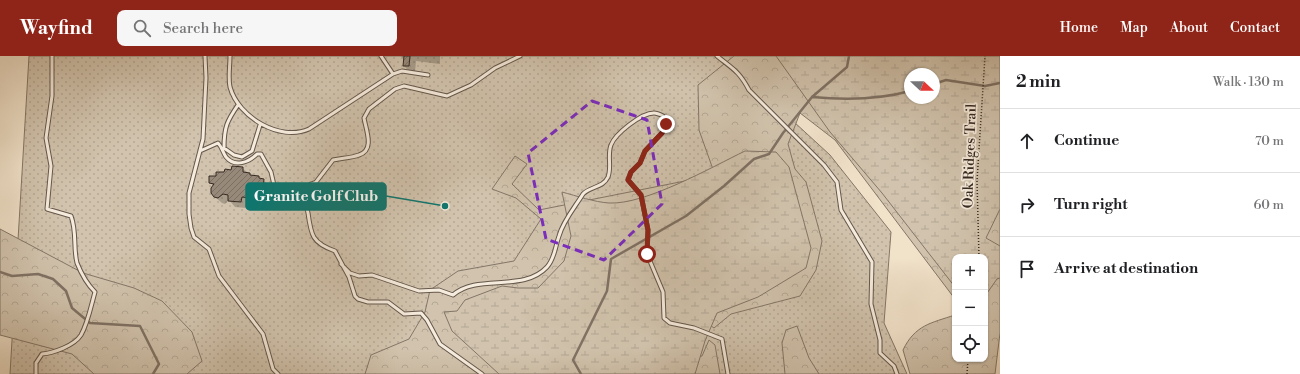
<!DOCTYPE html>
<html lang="en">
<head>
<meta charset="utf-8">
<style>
	body { margin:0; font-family:"Libre Bodoni",serif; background:#f6f6f6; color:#202124 }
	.controls { position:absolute; right:12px; bottom:12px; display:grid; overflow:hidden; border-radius:8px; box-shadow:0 1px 3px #0004 }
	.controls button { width:36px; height:36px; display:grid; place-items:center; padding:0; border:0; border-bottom:1px solid #e0e0e0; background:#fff; color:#202124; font:20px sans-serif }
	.compass { position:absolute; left:904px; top:12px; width:36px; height:36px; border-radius:50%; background:#fff; box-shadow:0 1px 3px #0004; rotate:112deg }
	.stop { position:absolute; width:12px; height:12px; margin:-9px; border:3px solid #8f2418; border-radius:50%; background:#fff }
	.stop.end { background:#8f2418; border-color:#fff; box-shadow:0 1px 4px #0008 }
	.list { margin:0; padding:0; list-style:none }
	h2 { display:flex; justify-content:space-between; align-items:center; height:52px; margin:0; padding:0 16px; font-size:17px }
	h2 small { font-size:13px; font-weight:400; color:#757577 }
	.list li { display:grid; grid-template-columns:26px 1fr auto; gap:12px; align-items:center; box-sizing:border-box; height:64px; padding:0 16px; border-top:1px solid #e0e0e0 }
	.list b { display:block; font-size:15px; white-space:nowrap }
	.list em { font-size:13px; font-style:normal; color:#757577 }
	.icon { flex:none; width:22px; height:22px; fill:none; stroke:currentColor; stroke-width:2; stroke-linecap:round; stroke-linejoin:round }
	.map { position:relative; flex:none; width:1000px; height:318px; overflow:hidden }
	header { display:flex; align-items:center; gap:24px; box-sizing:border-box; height:56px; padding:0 20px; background:#8f2418; color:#fff }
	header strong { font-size:19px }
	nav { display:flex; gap:22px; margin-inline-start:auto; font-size:14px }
	.search { width:280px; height:36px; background:#f6f6f6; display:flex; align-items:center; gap:10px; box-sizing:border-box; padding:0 14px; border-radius:8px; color:#757577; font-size:15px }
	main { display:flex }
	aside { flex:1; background:#fff }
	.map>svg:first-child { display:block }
	.grass { fill:url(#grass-dots); stroke:#847668 }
	.forest { fill:url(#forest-crowns); stroke:#847668; fill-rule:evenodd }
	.wetland { fill:url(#wetland-marsh); stroke:#847668; fill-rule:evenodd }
	.shadow { fill:#0003 }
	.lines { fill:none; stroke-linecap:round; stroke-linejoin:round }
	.stream { stroke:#807265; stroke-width:2.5 }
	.building { fill:url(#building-hatch); stroke:#362922 }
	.lane-casing { stroke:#65574c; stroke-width:5 }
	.path { stroke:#362922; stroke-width:1.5; stroke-dasharray:1 2; stroke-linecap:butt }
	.lane { stroke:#f6ecdd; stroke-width:3 }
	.route { stroke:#8f2418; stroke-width:5 }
	.marked { fill:none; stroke:#7b2cbf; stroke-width:3; stroke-dasharray:8 5; stroke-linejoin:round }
	.labels { text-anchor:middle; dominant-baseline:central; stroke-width:3.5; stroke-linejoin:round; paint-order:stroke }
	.street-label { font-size:14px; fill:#362922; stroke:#f6ecdd }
	.leader { fill:none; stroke:#0f766e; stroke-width:1.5 }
	.callout-dot { fill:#0f766e; stroke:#f6ecdd; stroke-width:1.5 }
	.callout { fill:#0f766e; stroke:#0f766e; stroke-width:1.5 }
	.callout-label { font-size:15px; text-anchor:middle; font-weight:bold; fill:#fff }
</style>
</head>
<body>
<header>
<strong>Wayfind</strong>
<div class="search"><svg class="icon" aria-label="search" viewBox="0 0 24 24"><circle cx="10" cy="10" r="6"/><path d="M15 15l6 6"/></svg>Search here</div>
<nav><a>Home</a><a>Map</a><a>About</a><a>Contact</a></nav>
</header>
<main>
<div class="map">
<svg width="1000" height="318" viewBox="0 0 1000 318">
	<defs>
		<pattern id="grass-dots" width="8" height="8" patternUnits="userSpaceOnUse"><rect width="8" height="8" fill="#d1c3ad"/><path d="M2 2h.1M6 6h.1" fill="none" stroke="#b4a895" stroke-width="1.8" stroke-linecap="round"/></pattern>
		<pattern id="forest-crowns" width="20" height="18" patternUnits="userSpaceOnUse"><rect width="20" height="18" fill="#d1c3ad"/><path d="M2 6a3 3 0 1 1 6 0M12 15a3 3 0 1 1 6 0" fill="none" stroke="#b4a895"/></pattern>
		<pattern id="wetland-marsh" width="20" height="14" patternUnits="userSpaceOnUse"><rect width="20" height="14" fill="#d1c3ad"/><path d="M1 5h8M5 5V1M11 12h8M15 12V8" fill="none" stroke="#b4a895"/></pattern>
		<pattern id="building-hatch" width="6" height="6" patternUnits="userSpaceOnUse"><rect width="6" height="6" fill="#978979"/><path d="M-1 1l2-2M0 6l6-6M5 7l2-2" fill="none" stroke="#7c7063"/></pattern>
	</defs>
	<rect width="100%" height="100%" fill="#f1e2ca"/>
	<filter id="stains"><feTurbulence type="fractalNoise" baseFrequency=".005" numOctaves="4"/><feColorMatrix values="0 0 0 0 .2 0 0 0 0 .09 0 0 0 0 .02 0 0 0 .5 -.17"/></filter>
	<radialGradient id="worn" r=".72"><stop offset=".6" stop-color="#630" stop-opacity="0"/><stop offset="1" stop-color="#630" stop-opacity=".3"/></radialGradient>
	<path class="grass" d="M29 0H771L769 43 830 99 891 176 884 267 907 318H10Z"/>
	<path class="forest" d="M734 0H1000V277L995 318H910L903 294C915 269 931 267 955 259V303H985V201H955V243L835 84 800 57 788 88 795 113 806 126 822 185 816 214 800 240 731 258 714 272 704 265 685 303 702 300 709 284 715 289 720 318H365L371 299 409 283 425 256 430 234 458 215 514 205 541 163 516 142 492 133 515 100 527 108 512 128 539 154 715 119 699 74 698 29ZM910 18H934V42H910Z
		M0 173 83 217 134 232 162 245 192 276 202 305 187 318H94L72 298 0 279Z
		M797 270 809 302 819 318H785L782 287 786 274Z"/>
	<path class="wetland" d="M776 0H1000V153L986 182 1000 190V222L997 223 985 240V201H955V231L882 137 830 76ZM910 18H934V42H910Z
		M745 95 776 96 789 111 811 192 806 212 758 241 717 257 705 285 695 318H499L452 275 444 256 457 255 465 244 502 230 518 232H538L564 205 571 180 562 136C577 140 594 146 609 147 645 149 712 111 745 95Z"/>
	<path class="shadow" d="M401 0H440V8L416 5 415 16H410L404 10V3Z
		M242 112 252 120 258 121 263 124 270 130 269 137H263L262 141 258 140 257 147 248 146 247 152 235 151 229 144 225 148 222 147 215 141 214 130 210 127 225 117Z"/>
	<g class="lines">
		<path class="stream" d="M934 28 946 24 985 30 1000 27
			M812 41C845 44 878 44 910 35
			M0 216 12 220 38 218 53 223 66 235 72 252 90 267 140 270 159 308 153 318
			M581 318 573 304 607 235 611 203 686 160 724 130 754 103 769 98 783 77 812 41 847 11 849 0"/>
	</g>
	<path class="building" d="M404 0H410L409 10H403Z
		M232 110 243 111V116L250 117V119L259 120V122L264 123 263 132 257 131 256 135 252 134 251 142 242 141 241 146 228 145V139L223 138 218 142 214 141 211 137V132L214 128 209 127V120H216V116H224L225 113 231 114Z"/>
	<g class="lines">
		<defs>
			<path id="lane" d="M205 0 206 22 203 83 189 137V158L191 172 194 181 209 193 219 220 263 278 273 313 278 318
				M230 0C230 10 228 22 230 31 238 61 280 86 309 73L393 18 402 15 428 19
				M381 0 393 18
				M717 0C733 13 739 15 749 34L824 109 837 126 841 154 872 206 871 248 880 284V297L894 310 897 318
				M238 49C227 65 224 71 224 92L234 99 242 101 252 95 260 69
				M200 95 218 87C222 91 223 97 226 101 235 112 249 106 257 98H261L271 116 274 129 298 134
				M341 208 350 217 359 220 372 219 419 235 439 234 453 239C478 217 523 237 547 211 555 202 555 191 559 180 563 165 575 151 583 138 591 130 603 132 608 121 612 111 607 99 611 89 615 78 641 57 654 57 657 57 661 59 663 60L666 68 662 77 645 95 640 107 631 116 628 124 641 139 648 174 647 198 663 236 664 262 670 267 694 272 722 283 728 318
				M36 318V307L42 298C53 297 74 290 81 279 88 267 91 250 95 236 88 229 81 217 77 207 73 191 77 176 71 160L47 153 51 110 46 82 52 40V0
				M482 318 440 288 427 264 421 257 404 258 388 246H368L358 243 355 240 349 221 335 195C312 187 311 179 308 157 307 149 300 141 298 134L316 126 333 104C342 102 351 102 359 99 375 94 366 74 364 62L369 53 395 33 404 30 447 40 471 29 495 12 520 0"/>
		</defs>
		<use href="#lane" class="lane-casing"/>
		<path class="path" d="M979 201 977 125 985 0
			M967 318 968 303"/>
		<use href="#lane" class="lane"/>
	</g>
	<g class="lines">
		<path class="route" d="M647 198 648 174 641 139 628 124 631 116 640 107 645 95 662 77 666 68"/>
	</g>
	<path class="marked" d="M592 45 647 64 662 148 604 204 546 183 528 97Z"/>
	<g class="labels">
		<g class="street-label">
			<text transform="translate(970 100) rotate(-88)">Oak Ridges Trail</text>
		</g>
	</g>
	<path class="leader" d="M445 150L386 140"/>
	<circle class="callout-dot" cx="445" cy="150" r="4"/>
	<rect class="callout" x="246" y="127" width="140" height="27" rx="4"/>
	<g class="callout-label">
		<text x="316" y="145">Granite Golf Club</text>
	</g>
	<rect width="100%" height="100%" filter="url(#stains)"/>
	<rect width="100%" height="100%" fill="url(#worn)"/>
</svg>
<div class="controls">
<button>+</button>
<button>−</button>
<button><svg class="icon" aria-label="locate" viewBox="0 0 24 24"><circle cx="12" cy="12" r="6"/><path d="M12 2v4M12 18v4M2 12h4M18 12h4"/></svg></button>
</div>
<svg class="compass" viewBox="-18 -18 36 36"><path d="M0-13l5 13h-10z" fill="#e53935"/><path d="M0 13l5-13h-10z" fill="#757577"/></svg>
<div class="stop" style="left:647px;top:198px"></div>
<div class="stop end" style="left:666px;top:68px"></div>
</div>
<aside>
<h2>2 min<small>Walk · 130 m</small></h2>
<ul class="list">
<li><svg class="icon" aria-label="ahead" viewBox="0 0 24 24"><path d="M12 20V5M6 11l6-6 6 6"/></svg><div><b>Continue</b></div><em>70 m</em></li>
<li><svg class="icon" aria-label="right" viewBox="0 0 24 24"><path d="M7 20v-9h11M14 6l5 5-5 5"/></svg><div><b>Turn right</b></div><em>60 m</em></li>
<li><svg class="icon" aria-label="arrive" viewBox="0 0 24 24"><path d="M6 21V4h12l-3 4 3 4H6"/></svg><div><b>Arrive at destination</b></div></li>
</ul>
</aside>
</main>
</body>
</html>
